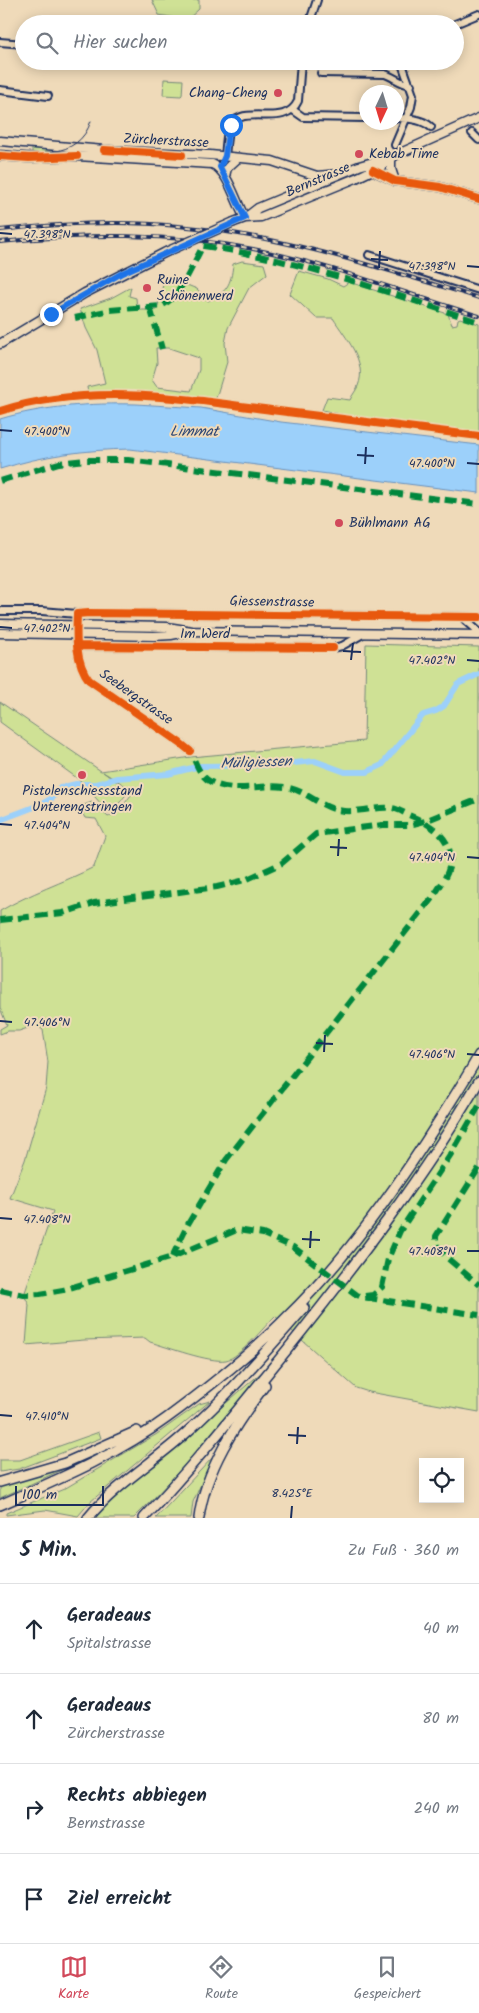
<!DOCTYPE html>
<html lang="de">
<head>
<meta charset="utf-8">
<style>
	body { margin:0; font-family:Kalam,sans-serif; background:#f6f6f7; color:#1f2937 }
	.controls { position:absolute; right:15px; bottom:15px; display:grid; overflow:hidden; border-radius:0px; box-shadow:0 2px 12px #0003 }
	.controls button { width:45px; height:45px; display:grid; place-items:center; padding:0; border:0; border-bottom:1px solid #e0e1e3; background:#fff; color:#1f2937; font:25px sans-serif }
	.compass { position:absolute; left:359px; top:85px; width:45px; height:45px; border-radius:50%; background:#fff; box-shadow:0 2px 12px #0003; rotate:184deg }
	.scale { position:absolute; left:15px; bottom:12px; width:89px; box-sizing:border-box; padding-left:5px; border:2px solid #1b2f5e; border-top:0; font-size:14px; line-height:18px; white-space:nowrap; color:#1b2f5e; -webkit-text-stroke:4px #efdab9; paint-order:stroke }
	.stop { position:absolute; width:15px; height:15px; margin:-11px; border:4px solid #1a73e8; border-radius:50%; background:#fff }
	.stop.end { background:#1a73e8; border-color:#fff; box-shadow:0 1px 5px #0008 }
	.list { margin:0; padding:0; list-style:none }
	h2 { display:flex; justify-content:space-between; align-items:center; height:65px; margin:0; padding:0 20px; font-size:21px }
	h2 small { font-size:16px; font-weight:400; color:#747a83 }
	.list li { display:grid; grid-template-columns:32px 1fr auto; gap:15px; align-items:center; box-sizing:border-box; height:90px; padding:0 20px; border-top:1px solid #e0e1e3 }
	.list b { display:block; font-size:19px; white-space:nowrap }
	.list p { margin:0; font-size:16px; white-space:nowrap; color:#747a83 }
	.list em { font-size:16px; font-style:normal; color:#747a83 }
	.icon { flex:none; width:28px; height:28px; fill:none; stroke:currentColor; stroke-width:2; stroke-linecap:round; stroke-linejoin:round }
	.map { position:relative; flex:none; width:479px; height:1518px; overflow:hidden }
	.search { position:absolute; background:#fff; box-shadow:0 2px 12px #0003; left:15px; right:15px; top:15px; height:55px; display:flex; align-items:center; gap:12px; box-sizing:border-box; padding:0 18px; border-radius:28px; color:#747a83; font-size:19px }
	.sheet { height:425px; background:#fff }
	nav { display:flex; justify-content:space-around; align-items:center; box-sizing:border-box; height:70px; border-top:1px solid #e0e1e3; background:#fff; font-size:14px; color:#747a83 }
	nav a { display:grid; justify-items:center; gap:2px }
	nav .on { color:#d1495b }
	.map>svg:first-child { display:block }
	.green { fill:#cfe195; stroke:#75887a; fill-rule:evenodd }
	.water { fill:#9cd0fa; stroke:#6890bc }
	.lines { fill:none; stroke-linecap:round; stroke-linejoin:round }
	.canal { stroke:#9cd0fa; stroke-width:6 }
	.minor-casing { stroke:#1b2f5e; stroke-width:10 }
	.major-casing { stroke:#1b2f5e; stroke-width:11 }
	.highway-casing { stroke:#1b2f5e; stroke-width:12 }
	.minor { stroke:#efdab9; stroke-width:6 }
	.major { stroke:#efdab9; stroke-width:8 }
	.highway { stroke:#efdab9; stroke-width:9 }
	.tram { stroke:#1b2f5e; stroke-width:1 }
	.rail-casing { stroke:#1b2f5e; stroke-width:4 }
	.rail { stroke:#efdab9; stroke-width:2; stroke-dasharray:5.5; stroke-linecap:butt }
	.major-bridge-casing { stroke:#1b2f5e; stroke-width:11; stroke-linecap:butt }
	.major-bridge { stroke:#efdab9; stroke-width:8 }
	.quiet { stroke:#00873e; stroke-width:6; stroke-dasharray:12 6; stroke-linecap:butt }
	.cycleway-casing { stroke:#efdab9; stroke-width:11 }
	.cycleway { stroke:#e8590c; stroke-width:8 }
	.route { stroke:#1a73e8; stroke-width:6 }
	.ticks { fill:none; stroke:#1b2f5e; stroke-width:2 }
	.poi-dot { fill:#d1495b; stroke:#efdab9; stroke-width:2 }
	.labels { text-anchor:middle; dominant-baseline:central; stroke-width:4; stroke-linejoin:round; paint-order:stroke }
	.poi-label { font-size:14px; fill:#1b2f5e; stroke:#efdab9; text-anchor:start }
	.street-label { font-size:14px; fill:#1b2f5e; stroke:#efdab9 }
	.water-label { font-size:15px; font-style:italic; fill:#2e4775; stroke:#efdab9 }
	.ticks-label { font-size:12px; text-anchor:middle; fill:#1b2f5e; stroke:#efdab9; stroke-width:4; stroke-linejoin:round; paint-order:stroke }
</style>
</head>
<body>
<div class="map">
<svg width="479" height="1518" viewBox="0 0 479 1518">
	<rect width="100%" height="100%" fill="#efdab9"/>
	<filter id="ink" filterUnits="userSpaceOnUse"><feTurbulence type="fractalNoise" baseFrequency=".02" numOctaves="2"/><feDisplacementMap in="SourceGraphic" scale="10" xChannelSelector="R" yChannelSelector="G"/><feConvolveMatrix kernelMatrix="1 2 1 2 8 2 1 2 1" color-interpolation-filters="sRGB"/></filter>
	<g filter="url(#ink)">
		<path class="green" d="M152 0H199V9L187 20 159 15Z
			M164 79 183 80 182 95 181 96 163 95Z
			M32 145 155 155V157L32 156Z
			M242 261 264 264 267 274 249 288 228 328 225 343 227 362 216 398 212 400 143 393H88L87 387 105 383 97 350 86 328 80 309 111 298 131 287 129 296 136 298 137 310H157L165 276 197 289 208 301C227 292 231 285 233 264ZM156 348H169L199 358V370L191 391 157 387 152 380 157 363Z
			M299 271 328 279 343 286 349 282 448 314 452 325 457 324 458 319 460 318 479 324V434L368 420 322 410 327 397 350 400C352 395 356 391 358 386 368 362 345 337 333 318H316L290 294Z
			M366 644 479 647V1412L369 1392 356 1388 275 1316C265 1326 239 1358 226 1360 210 1363 167 1347 150 1342L145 1338 84 1340 26 1345 29 1305 24 1295 53 1211 10 1198 25 1160 46 1088 48 1062 43 1030 36 1025 19 1031H8L0 1034V1029L7 1025 0 1008V911C30 893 63 883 94 867L105 836 96 819 85 818 79 807 92 802 108 817 119 811 134 791 103 772 129 791 116 807 114 806 116 808 109 813 81 781 0 722V702L101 771 191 757 364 741Z
			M262 1372C221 1421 181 1473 134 1518H95L106 1503 158 1462Z
			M210 1401 90 1502 78 1516 45 1510 6 1515V1513L64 1489 157 1434 199 1404Z
			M99 1432 101 1438 19 1469 0 1472V1460H20Z
			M213 1457 193 1502 191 1518H156Z
			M88 1458 0 1498V1484Z"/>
		<path class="water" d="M136 404 201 408 281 422 479 445V493L130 449C83 450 45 455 0 469V419C43 406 91 403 136 404Z"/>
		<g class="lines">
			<path class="canal" d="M0 820 42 804 52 798 60 788 76 784H96L117 778 168 774 200 766 273 765 315 761 345 772H367L382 765 423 715 436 711 444 706 458 684 479 674"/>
			<defs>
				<path id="minor" d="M309 24 317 0
					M455 24 479 14
					M0 42 24 44
					M301 63 346 64 362 61
					M321 73 385 74C394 77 401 84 411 85
					M0 90 48 96
					M293 110 303 117 366 118
					M396 118C409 118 422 119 431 127
					M472 133 479 140
					M395 145 411 107 413 95 401 61
					M225 156C226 149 226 140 228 132 237 98 284 132 298 101L301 61
					M369 255 479 290
					M0 611H42L77 614
					M462 617 479 632
					M77 646 333 648 342 646 363 634
					M190 751 180 743 89 680C75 662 76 636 77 614L89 613 479 617"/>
				<path id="major" d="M0 141 104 150 210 155 272 161 317 176 340 174
					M0 156 29 158 77 156 212 164C228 170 236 203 245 218
					M391 159V169L395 181
					M370 169 395 181 440 187 479 199
					M225 176 227 168 238 158
					M245 218 261 217 356 178 383 165 396 155 479 118
					M234 222 245 218 258 208 359 166 394 156
					M0 344 85 293 166 252
					M0 624 167 627 192 631 479 635
					M0 633 154 636 171 635 186 632"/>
				<path id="highway" d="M0 1482 65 1463 137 1431
					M0 1505C57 1480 117 1455 167 1418 209 1387 251 1354 288 1316 347 1258 396 1189 440 1119 453 1098 467 1077 479 1055
					M88 1518C115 1485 154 1462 186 1433 229 1395 266 1351 304 1308
					M144 1518C194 1465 240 1407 286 1351 356 1264 423 1177 479 1081
					M199 1518C205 1470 236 1423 265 1385"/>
			</defs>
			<use href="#minor" class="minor-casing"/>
			<use href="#major" class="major-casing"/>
			<use href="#highway" class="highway-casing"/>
			<use href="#minor" class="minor"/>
			<use href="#major" class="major"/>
			<use href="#highway" class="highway"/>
			<path class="tram" d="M0 150C33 152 78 162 91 121"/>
			<defs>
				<path id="rail" d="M0 230C59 224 118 220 178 226 281 235 380 268 479 298
					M0 242C85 234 169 232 253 249 330 264 404 293 479 316"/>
			</defs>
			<use href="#rail" class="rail-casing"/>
			<use href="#rail" class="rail"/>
			<defs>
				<path id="major-bridge" d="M166 252 234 222"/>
			</defs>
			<use href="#major-bridge" class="major-bridge-casing"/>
			<use href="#major-bridge" class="major-bridge"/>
			<path class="quiet" d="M150 307 162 349
				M75 318 110 310 161 306C181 297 192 265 203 246 298 259 388 293 479 322
				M0 481 59 463 85 460H128L479 504
				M0 920 63 913 94 903 217 887 245 880 282 863 316 834 382 825H409L425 821 479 799
				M479 1168 436 1236V1244L446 1257 479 1285
				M172 1257 188 1224 226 1160 433 897C440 886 448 876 450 863 454 838 429 823 409 815 404 813 398 809 392 808 374 806 356 814 338 810 321 807 307 792 290 788 264 782 235 795 211 782 199 776 196 762 190 751
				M0 1290 24 1295 40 1294 63 1290 172 1257 237 1230 263 1234 293 1247 357 1295 362 1297 479 1315
				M365 1296 373 1295 382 1287 388 1259 400 1231 451 1154 479 1106"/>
			<defs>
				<path id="cycleway" d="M104 150 182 155
					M0 156 29 158 77 156
					M373 170 395 181 440 187 479 199
					M0 411C89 383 181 398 271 410 341 419 410 428 479 436
					M77 646 333 648
					M190 751 180 743 89 680C75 662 76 636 77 614L89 613 479 617"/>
			</defs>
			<use href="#cycleway" class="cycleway-casing"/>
			<use href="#cycleway" class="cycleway"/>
		</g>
	</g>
	<g class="lines" filter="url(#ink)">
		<path class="route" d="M51 314 122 273 245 218 220 167 225 156 228 133 231 125"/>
	</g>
	<path class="ticks" d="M0 233 12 234M371 259 388 260M467 266 479 267M379 268 380 251M0 430 12 431M357 455 374 456M467 463 479 464M365 464 366 447M0 627 12 628M343 651 361 652M351 660 353 643M467 660 479 661M0 824 12 825M330 847 347 848M338 856 339 839M467 857 479 858M0 1021 12 1022M316 1043 333 1044M324 1052 325 1035M467 1054 479 1055M0 1218 12 1219M302 1239 320 1240M310 1248 311 1231M467 1251H479M0 1415 12 1416M288 1435 306 1436M297 1444 298 1427M291 1518 292 1506"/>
	<g class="poi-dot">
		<circle cx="278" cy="93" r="5"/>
		<circle cx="359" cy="154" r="5"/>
		<circle cx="147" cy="288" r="5"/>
		<circle cx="339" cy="523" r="5"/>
		<circle cx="82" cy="775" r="5"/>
	</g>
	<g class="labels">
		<g class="poi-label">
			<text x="268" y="93" text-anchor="end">Chang-Cheng</text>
			<text x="369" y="154">Kebab Time</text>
			<text x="157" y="280">Ruine<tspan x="157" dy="16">Schönenwerd</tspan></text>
			<text x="349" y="523">Bühlmann AG</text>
			<text x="82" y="791" text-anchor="middle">Pistolenschiessstand<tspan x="82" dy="16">Unterengstringen</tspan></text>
		</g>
		<g class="street-label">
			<text transform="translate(166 141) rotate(3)">Zürcherstrasse</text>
			<text transform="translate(318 180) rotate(-23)">Bernstrasse</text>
			<text transform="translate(272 602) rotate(1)">Giessenstrasse</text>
			<text x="205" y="634">Im Werd</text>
			<text transform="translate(136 697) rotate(35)">Seebergstrasse</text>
		</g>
		<g class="water-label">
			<text x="194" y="432">Limmat</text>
			<text transform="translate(256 763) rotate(-2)">Müligiessen</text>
		</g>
	</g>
	<g class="ticks-label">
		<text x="47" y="238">47.398°N</text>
		<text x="432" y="270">47.398°N</text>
		<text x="47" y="435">47.400°N</text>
		<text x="432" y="467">47.400°N</text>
		<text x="47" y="632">47.402°N</text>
		<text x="432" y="664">47.402°N</text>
		<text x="47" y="829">47.404°N</text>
		<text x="432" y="861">47.404°N</text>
		<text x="47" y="1026">47.406°N</text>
		<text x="432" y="1058">47.406°N</text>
		<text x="47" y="1223">47.408°N</text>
		<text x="432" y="1255">47.408°N</text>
		<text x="47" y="1420">47.410°N</text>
		<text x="292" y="1497">8.425°E</text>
	</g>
</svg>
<div class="controls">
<button><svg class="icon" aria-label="locate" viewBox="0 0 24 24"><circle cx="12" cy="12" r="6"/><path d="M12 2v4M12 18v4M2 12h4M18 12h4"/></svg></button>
</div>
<svg class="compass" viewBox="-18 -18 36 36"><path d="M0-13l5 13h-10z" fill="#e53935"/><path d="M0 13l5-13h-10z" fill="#747a83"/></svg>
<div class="scale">100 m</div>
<div class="stop" style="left:231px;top:125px"></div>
<div class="stop end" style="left:51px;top:314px"></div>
<div class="search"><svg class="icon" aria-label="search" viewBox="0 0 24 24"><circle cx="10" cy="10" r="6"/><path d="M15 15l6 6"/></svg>Hier suchen</div>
</div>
<section class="sheet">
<h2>5 Min.<small>Zu Fuß · 360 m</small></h2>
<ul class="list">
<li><svg class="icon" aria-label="ahead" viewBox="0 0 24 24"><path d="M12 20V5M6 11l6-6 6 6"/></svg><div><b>Geradeaus</b><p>Spitalstrasse</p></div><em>40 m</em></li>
<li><svg class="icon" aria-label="ahead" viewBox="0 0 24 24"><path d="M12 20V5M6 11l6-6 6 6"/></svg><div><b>Geradeaus</b><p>Zürcherstrasse</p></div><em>80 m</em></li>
<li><svg class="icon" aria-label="right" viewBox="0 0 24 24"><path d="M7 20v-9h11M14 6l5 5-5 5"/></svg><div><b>Rechts abbiegen</b><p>Bernstrasse</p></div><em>240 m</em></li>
<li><svg class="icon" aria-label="arrive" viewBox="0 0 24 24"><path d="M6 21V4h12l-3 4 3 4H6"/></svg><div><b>Ziel erreicht</b></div></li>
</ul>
</section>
<nav>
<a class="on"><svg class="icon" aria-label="map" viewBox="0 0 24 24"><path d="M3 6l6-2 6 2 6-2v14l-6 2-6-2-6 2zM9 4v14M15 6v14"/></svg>Karte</a>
<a><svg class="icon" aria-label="directions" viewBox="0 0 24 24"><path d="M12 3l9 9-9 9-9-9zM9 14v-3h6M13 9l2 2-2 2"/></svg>Route</a>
<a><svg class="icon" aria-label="saved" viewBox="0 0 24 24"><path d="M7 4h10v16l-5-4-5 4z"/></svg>Gespeichert</a>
</nav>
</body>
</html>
